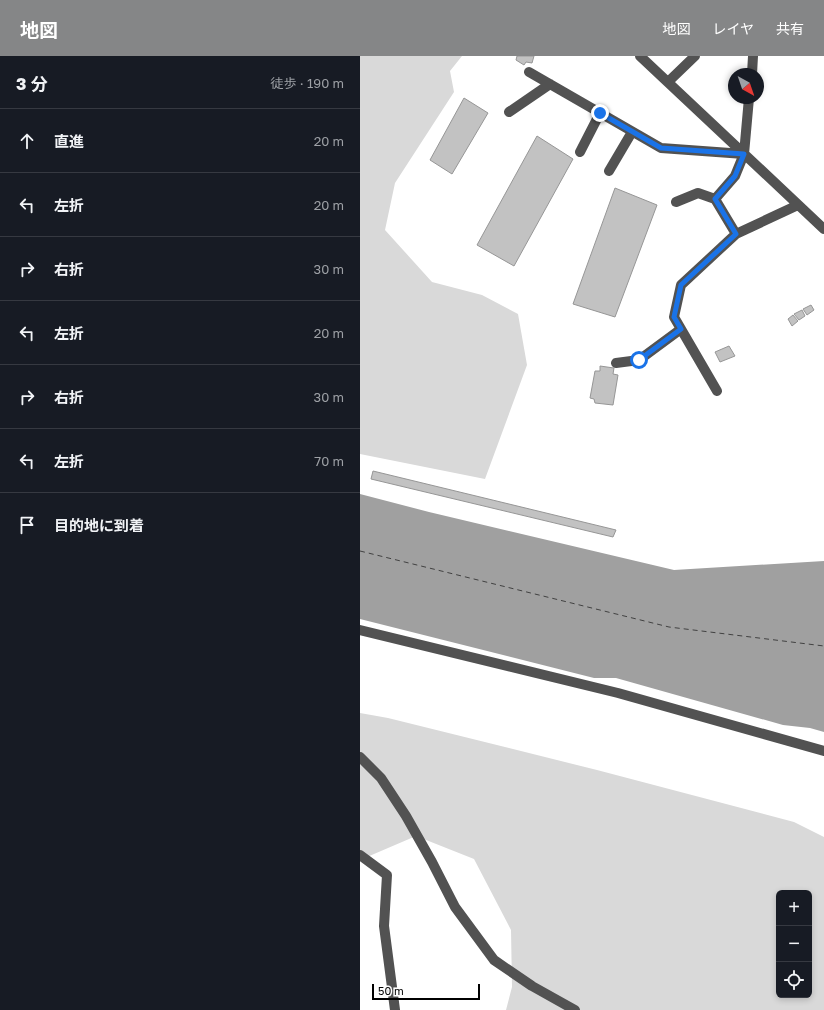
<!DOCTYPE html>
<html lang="ja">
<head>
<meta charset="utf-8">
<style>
	body { margin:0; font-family:"Golos Text","Noto Sans JP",sans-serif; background:#20242c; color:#f1f3f6 }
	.controls { position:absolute; right:12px; bottom:12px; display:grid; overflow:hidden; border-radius:6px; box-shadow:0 2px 6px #0003 }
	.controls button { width:36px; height:36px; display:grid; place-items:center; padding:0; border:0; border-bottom:1px solid #363941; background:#171b24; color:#f1f3f6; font:20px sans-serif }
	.compass { position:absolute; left:368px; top:12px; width:36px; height:36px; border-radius:50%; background:#171b24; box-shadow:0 2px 6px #0003; rotate:140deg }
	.scale { position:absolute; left:12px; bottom:10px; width:108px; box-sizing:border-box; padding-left:4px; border:2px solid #000; border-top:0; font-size:11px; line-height:14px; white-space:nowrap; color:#000; -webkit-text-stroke:3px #fff; paint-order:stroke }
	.stop { position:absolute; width:12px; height:12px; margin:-9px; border:3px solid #1a73e8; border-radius:50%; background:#fff }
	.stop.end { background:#1a73e8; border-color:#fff; box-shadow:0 1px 4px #0008 }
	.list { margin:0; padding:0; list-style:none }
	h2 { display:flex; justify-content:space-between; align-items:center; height:52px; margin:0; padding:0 16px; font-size:17px }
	h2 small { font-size:13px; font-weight:400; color:#9ea1a6 }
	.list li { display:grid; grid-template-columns:26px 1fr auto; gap:12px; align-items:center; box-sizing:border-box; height:64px; padding:0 16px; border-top:1px solid #363941 }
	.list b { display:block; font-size:15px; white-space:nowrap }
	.list em { font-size:13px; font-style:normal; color:#9ea1a6 }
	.icon { flex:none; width:22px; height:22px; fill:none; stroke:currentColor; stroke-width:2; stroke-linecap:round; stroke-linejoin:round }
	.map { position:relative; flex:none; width:464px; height:954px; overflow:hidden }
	header { display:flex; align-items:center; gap:24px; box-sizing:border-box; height:56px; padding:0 20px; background:#858687; color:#fff }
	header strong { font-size:19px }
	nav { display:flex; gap:22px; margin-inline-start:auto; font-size:14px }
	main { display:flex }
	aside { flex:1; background:#171b24 }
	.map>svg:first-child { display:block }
	.green { fill:#d9d9d9; fill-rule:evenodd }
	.water { fill:#a0a0a0 }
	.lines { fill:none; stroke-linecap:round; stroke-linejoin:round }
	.ferry { stroke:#414141; stroke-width:1; stroke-dasharray:5 4; stroke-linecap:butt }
	.building { fill:#c2c2c2; stroke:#969696 }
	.minor { stroke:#525252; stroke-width:10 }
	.route { stroke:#1a73e8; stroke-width:5 }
</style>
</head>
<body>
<header>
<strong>地図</strong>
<nav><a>地図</a><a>レイヤ</a><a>共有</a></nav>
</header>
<main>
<aside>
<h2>3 分<small>徒歩 · 190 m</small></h2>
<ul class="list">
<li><svg class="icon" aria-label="ahead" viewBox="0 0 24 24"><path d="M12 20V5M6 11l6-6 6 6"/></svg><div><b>直進</b></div><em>20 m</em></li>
<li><svg class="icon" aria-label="left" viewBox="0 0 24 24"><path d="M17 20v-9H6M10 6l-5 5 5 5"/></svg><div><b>左折</b></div><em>20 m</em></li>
<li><svg class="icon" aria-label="right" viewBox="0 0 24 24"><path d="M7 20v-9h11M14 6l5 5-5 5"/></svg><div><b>右折</b></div><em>30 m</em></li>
<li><svg class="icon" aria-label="left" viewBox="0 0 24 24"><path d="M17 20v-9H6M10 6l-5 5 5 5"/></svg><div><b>左折</b></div><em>20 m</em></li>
<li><svg class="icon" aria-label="right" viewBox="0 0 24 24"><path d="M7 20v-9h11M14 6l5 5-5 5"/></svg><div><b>右折</b></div><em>30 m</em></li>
<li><svg class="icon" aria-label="left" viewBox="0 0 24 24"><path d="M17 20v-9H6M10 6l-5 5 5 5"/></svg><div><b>左折</b></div><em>70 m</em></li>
<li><svg class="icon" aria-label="arrive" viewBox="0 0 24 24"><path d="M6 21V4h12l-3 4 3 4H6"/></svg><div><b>目的地に到着</b></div></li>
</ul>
</aside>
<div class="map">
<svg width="464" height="954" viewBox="0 0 464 954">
	<rect width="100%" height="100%" fill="#fff"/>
	<path class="green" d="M0 0H102L90 15 94 36 35 127 25 174 72 226 122 239 158 258 167 309 125 423 0 398Z
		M0 657 28 662 237 714 434 766 464 781V954H146L152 931 151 874 114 803 56 780 0 804ZM419 837H449V939H419Z"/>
	<path class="water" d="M0 438 69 456 314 514 464 505V676L450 672 423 669 256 622H234L0 563Z"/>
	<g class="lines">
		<path class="ferry" d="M0 495 309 571 464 590"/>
	</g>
	<path class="building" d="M157 0H174L172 7 166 6 164 9 156 4Z
		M104 42 128 57 92 118 70 104Z
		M177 80 213 103 154 210 117 189Z
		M255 132 297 149 255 261 213 248Z
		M451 249 454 254 447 259 443 253Z
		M442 254 445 260 439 264 434 258Z
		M433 259 438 265 432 270 428 263Z
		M369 290 375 300 360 306 355 296Z
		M240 310 254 312 253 318 258 319 253 349 235 347 234 343 230 342 235 315H240Z
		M13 415 256 474 253 481 11 423Z"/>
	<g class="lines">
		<path class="minor" d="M280 0 464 173
			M169 16 301 92 384 98 389 42
			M392 18 393 0
			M308 26 335 0
			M149 56 190 28
			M220 96 240 57
			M249 115 272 76
			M355 143 375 120 384 98
			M316 146 338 137 355 143 376 178
			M256 307 279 304 321 273
			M357 335 314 261 321 229 376 178 438 149
			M0 574 258 637 464 695
			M0 701 21 722 46 760 72 806 95 851 134 904 172 930 215 954
			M0 799 27 819 24 870 35 954"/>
	</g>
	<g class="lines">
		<path class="route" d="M240 57 301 92 384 98 375 120 355 143 376 178 321 229 314 261 321 273 279 304"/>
	</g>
</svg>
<div class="controls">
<button>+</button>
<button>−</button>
<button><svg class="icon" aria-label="locate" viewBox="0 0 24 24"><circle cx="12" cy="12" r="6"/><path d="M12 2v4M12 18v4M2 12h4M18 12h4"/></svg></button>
</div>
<svg class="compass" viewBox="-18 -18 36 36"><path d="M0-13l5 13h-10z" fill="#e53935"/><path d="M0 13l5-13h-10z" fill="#9ea1a6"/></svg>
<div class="scale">50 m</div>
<div class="stop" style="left:279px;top:304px"></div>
<div class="stop end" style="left:240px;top:57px"></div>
</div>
</main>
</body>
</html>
